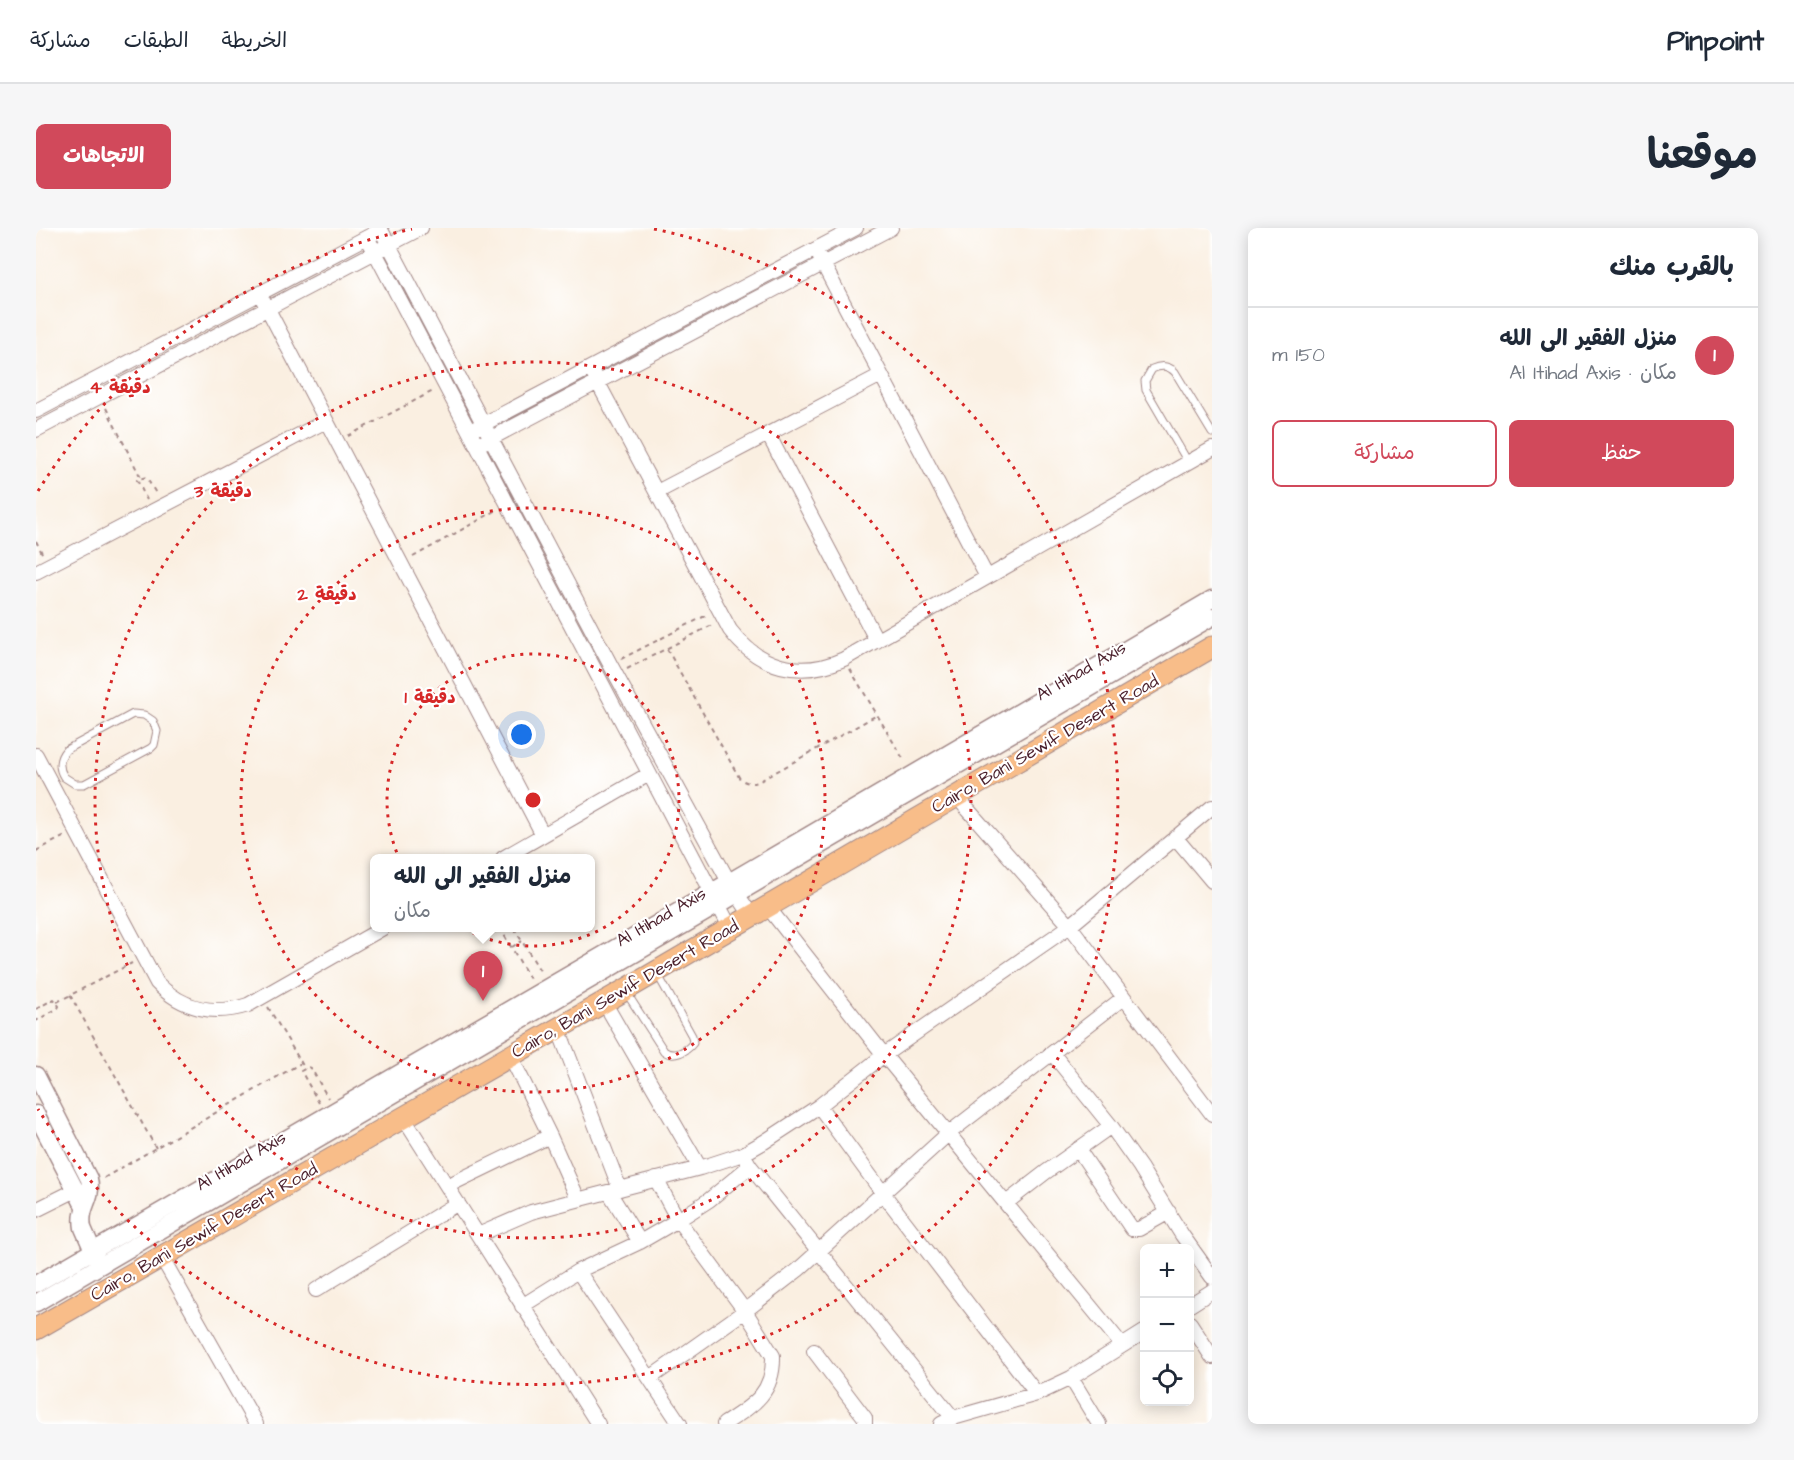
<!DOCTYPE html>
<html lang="ar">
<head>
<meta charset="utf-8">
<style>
	body { margin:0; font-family:"Architects Daughter","Playpen Sans Arabic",sans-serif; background:#f6f6f7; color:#1f2937; direction:rtl }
	.controls { position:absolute; right:18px; bottom:18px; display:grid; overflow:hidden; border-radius:9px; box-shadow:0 3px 15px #0003 }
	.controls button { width:54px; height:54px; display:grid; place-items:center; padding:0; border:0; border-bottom:2px solid #e0e1e3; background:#fff; color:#1f2937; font:30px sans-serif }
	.you { position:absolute; left:486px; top:507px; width:21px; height:21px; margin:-15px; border:4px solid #fff; border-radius:50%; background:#1a73e8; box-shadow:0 0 0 9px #1a73e833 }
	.badge { display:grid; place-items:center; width:39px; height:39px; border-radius:50%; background:#d1495b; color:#fff; font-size:20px; font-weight:700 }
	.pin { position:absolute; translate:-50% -50px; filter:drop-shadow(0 2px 3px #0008) }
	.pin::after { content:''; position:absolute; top:32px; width:21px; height:18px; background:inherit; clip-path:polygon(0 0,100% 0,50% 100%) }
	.popup { position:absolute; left:334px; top:626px; width:225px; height:78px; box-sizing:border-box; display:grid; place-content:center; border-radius:9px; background:#fff; filter:drop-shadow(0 2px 4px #0005); font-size:20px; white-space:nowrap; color:#747a83 }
	.popup b { font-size:22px; color:#1f2937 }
	.popup::after { content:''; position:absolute; left:50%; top:100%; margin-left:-12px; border:12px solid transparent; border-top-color:#fff }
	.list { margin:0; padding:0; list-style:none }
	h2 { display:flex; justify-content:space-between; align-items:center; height:78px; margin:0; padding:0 24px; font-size:26px }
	h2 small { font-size:20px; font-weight:400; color:#747a83 }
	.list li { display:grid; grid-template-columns:39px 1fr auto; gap:18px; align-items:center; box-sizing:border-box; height:96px; padding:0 24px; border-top:2px solid #e0e1e3 }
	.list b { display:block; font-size:22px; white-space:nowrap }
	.list p { margin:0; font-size:20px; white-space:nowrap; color:#747a83 }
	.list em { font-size:20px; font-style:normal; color:#747a83 }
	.actions { display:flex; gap:12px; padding:18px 24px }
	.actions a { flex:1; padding:14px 0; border:2px solid #d1495b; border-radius:9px; text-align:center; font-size:21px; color:#d1495b }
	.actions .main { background:#d1495b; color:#fff }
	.icon { flex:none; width:33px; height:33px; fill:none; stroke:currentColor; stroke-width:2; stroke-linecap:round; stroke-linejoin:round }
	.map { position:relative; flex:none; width:1176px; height:1196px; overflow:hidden; direction:ltr; border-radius:9px }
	header { display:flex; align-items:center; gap:36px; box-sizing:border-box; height:84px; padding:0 30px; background:#fff; border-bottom:2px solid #e0e1e3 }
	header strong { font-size:28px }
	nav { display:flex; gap:33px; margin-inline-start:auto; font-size:21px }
	.intro { display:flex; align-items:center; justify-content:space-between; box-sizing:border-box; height:144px; padding:0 36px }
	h1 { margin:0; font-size:42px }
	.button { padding:15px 27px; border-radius:9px; background:#d1495b; color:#fff; font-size:21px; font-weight:700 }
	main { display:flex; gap:36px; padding:0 36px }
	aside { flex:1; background:#fff; border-radius:9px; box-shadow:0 3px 15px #0003 }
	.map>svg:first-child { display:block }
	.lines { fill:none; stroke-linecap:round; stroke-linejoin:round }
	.service-casing { stroke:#a28786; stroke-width:9 }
	.minor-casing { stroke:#a28786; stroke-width:16 }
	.tertiary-casing { stroke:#a28786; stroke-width:19 }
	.primary-casing { stroke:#a28786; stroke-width:23 }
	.path { stroke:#a28786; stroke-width:2; stroke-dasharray:4.5 4.5; stroke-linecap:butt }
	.service { stroke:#fff; stroke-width:7 }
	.minor { stroke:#fff; stroke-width:14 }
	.tertiary { stroke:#fff; stroke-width:16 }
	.primary { stroke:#f8bd89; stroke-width:21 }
	.ring { fill:none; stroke:#d62828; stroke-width:3; stroke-dasharray:3 6 }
	.labels { text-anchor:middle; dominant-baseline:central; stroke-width:4.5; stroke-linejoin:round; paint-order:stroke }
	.street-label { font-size:18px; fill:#4a1f2b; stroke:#fff }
	.centre { fill:#d62828; stroke:#fff; stroke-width:3 }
	.ring-label { font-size:18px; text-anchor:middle; font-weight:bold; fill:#d62828; stroke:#fff; stroke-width:4.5; stroke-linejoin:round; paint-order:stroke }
</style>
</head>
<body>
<header>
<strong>Pinpoint</strong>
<nav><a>الخريطة</a><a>الطبقات</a><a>مشاركة</a></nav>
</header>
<div class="intro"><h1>موقعنا</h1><a class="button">الاتجاهات</a></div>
<main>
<aside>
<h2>بالقرب منك<small></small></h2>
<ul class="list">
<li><span class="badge">1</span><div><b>منزل الفقير الى الله</b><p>مكان · Al Itihad Axis</p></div><em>150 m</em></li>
</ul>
<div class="actions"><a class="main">حفظ</a><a>مشاركة</a></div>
</aside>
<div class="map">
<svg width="1176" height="1196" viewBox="0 0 1176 1196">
	<rect width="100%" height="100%" fill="#fff"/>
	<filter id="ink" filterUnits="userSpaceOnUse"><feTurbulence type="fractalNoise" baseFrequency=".0167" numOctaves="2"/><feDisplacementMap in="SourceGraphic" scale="12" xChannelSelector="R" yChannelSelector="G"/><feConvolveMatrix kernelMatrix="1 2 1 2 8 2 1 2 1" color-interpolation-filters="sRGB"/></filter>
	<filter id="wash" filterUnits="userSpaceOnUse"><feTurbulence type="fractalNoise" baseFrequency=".008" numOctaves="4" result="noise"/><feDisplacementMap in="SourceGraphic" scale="24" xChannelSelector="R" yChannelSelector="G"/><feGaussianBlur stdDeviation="1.35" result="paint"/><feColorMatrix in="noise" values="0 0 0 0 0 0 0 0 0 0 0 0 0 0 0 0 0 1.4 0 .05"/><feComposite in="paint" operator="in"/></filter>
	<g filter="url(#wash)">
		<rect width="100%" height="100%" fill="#faefe1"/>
	</g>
	<g filter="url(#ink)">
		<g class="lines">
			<defs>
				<path id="service" d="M1152 234 1110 162 1109 153 1116 141C1125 137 1132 137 1139 144L1176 205
					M97 486 108 487 117 493 121 503 118 517 115 520 48 556H39L28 549C22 540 23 530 30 522Z
					M590 764 628 823C637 830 650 824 657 815L656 808 622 747"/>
				<path id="minor" d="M345 2 574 436 693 654 715 687
					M331 9 694 699
					M784 30 951 349
					M224 66 507 607
					M554 140 694 402C723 440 764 451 808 431L1176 221
					M0 183 339 5
					M440 200 820 0
					M0 202 385 0
					M732 206 841 413
					M448 214 855 0
					M621 264 845 147
					M0 344 290 193
					M0 527 121 755C146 781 178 788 212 777L347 700
					M920 568 1034 698 1176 886
					M1139 609 1176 653
					M467 630 613 546
					M731 678 848 827 1086 1117
					M568 774 664 940
					M522 800 584 961
					M1016 825 1075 898 1104 939 1146 1007 1176 1049
					M474 827 514 908 542 971
					M783 878 846 964 1001 1166
					M367 889 562 1196
					M1042 921 1096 1001H1103L1133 984
					M707 926 714 938 917 1190
					M620 951 642 992 709 1083 737 1128C738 1166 716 1178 688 1196
					M411 958 514 908
					M573 964 604 1014
					M970 975 1010 944 1075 898
					M0 982 40 962
					M442 1007 495 984 664 940 707 926 728 914 783 878 848 827 1034 698 1176 579
					M125 1028 220 1196
					M542 1043 644 1196
					M280 1062 422 975
					M1154 1077 1176 1063
					M486 1078 542 1043 604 1014 642 992 673 972 714 938
					M1154 1095 1176 1129
					M778 1123 829 1190V1196
					M614 1150 709 1083 762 1042 913 905 1087 770
					M1035 1150 1063 1196
					M905 1196 917 1190 1001 1166 1035 1150 1108 1104"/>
				<path id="tertiary" d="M0 847 53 951C58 972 43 977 47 1000L61 1032
					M0 886 48 978
					M0 1056 693 654 1176 371
					M0 1075 1176 389"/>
				<path id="primary" d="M0 1101 589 762 1176 419"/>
			</defs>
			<use href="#service" class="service-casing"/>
			<use href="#minor" class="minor-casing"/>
			<use href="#tertiary" class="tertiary-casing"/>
			<use href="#primary" class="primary-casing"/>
			<path class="path" d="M70 180 105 250
				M312 208 397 163
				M111 272 101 252 110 249 121 267
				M0 313 7 327
				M377 329 461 282
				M631 421 704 551C710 555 715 556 722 554L841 487
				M585 431 671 387
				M591 441 676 397
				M814 441 869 534
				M0 623 29 608
				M464 700 494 751
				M478 700 506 746
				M476 719 486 713
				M34 767 120 920
				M21 774 96 735
				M232 779 269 841
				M0 781 18 771 23 778 22 780 0 793
				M283 875 265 843 272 839 275 840 292 870
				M68 950 265 835"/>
			<use href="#service" class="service"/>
			<use href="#minor" class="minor"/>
			<use href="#tertiary" class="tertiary"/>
			<use href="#primary" class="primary"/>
		</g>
	</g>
	<g class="ring">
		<circle cx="497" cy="572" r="146"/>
		<circle cx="497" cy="572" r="292"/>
		<circle cx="497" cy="572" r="438"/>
		<path d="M2 263A584 584 0 0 1 376 1M618 1A584 584 0 1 1 2 881"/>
	</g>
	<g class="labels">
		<g class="street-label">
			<text transform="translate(1045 443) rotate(-30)">Al Itihad Axis</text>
			<text transform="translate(1009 516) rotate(-30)">Cairo, Bani Sewif Desert Road</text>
			<text transform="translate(625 689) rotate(-30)">Al Itihad Axis</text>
			<text transform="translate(589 761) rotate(-30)">Cairo, Bani Sewif Desert Road</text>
			<text transform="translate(205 933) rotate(-30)">Al Itihad Axis</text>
			<text transform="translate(168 1004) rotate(-30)">Cairo, Bani Sewif Desert Road</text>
		</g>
	</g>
	<circle cx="497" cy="572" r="9" class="centre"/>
	<g class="ring-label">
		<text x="84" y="165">4 دقيقة</text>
		<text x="187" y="269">3 دقيقة</text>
		<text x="291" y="372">2 دقيقة</text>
		<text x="394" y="475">1 دقيقة</text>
	</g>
</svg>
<div class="controls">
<button>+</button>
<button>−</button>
<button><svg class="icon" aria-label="locate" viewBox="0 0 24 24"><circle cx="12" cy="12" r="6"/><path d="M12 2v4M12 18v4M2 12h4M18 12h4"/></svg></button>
</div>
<div class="you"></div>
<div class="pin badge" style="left:447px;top:773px">1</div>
<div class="popup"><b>منزل الفقير الى الله</b>مكان</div>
</div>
</main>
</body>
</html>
